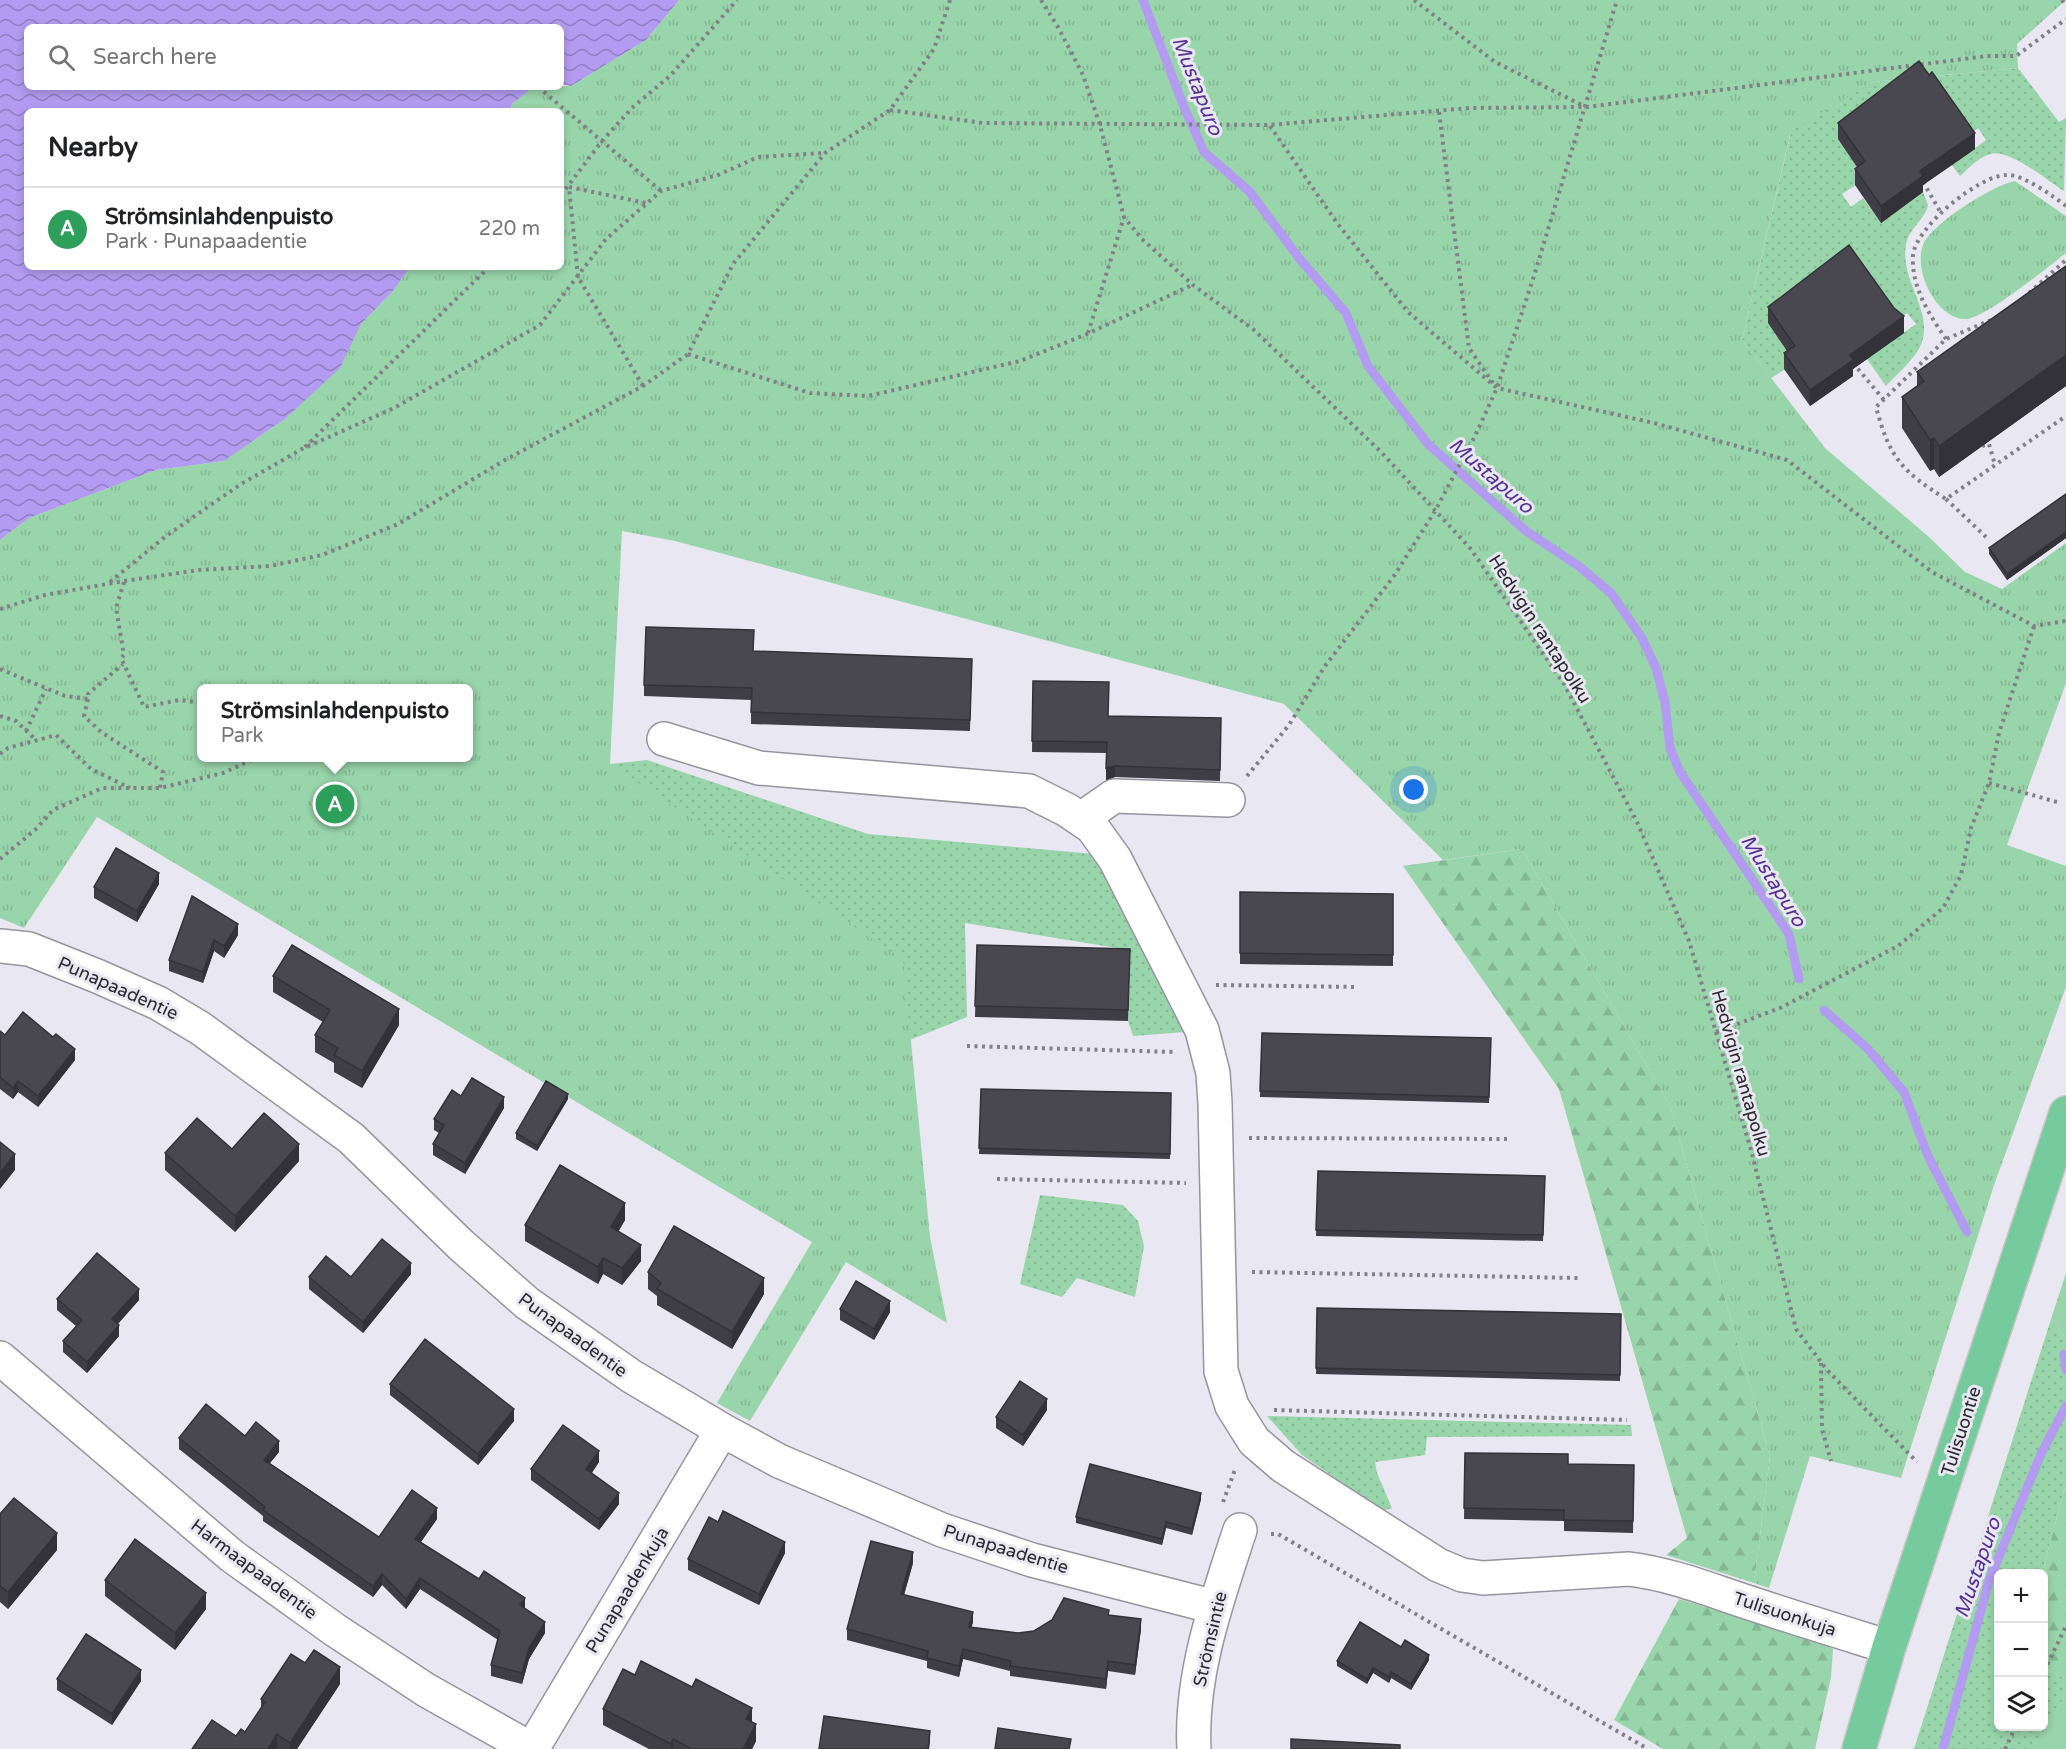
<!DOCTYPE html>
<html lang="en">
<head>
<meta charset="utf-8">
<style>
	body { margin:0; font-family:"Varela Round",sans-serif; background:#f6f6f6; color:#202124 }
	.controls { position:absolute; right:18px; bottom:18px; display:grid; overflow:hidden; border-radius:9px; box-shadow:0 3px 9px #0003 }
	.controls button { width:54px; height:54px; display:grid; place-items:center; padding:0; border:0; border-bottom:2px solid #e0e0e0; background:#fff; color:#202124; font:30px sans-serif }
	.you { position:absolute; left:1414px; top:790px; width:21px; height:21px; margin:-15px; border:4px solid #fff; border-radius:50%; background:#1a73e8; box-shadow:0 0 0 9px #1a73e833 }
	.badge { display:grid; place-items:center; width:39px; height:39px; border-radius:50%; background:#1d6e3e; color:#fff; font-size:20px; font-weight:700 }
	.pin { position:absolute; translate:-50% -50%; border:3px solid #fff; box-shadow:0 2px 6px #0006 }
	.popup { position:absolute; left:197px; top:684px; width:276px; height:78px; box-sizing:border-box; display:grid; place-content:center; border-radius:9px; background:#fff; filter:drop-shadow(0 2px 4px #0005); font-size:20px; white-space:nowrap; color:#757577 }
	.popup b { font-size:22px; color:#202124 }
	.popup::after { content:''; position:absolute; left:50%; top:100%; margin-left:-12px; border:12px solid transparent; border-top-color:#fff }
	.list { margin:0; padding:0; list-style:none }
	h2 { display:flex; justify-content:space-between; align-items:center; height:78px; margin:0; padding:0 24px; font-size:26px }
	h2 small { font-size:20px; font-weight:400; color:#757577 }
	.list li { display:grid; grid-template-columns:39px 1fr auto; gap:18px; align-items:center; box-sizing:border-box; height:84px; padding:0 24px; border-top:2px solid #e0e0e0 }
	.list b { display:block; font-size:22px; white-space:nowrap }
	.list p { margin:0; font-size:20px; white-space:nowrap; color:#757577 }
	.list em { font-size:20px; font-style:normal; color:#757577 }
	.icon { flex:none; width:33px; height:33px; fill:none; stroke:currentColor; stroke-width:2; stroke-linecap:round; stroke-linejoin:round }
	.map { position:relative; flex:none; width:2066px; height:1749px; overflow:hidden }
	.search { position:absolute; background:#fff; box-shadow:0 3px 9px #0003; left:24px; top:24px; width:540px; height:66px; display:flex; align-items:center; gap:15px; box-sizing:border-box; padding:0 21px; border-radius:9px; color:#757577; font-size:22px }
	.panel { position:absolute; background:#fff; box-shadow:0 3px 9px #0003; left:24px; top:108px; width:540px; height:162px; border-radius:9px }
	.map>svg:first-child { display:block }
	.grass { fill:url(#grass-dots) }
	.forest { fill:url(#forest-firs) }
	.park { fill:url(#park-tufts); fill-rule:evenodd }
	.garden { fill:#99d5aa }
	.water { fill:url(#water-waves) }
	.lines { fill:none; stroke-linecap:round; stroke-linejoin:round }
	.stream { stroke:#b29bf0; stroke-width:9 }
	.minor-casing { stroke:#96949f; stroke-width:36 }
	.major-casing { stroke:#c8c7c8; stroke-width:36 }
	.path { stroke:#818087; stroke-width:4; stroke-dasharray:3 4.5; stroke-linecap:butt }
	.minor { stroke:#fff; stroke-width:33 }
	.major { stroke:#76cb9e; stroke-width:33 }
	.wall { fill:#3f3d45 }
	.shaded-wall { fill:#333238 }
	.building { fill:#494750; stroke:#333238; stroke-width:1.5 }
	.labels { text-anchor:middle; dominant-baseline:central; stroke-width:6; stroke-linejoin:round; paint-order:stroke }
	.street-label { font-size:18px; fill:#2a292d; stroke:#e9e7f2 }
	.water-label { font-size:20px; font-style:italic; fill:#533091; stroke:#e9e7f2 }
</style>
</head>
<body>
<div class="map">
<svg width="2066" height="1749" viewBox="0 0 2066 1749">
	<defs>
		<pattern id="grass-dots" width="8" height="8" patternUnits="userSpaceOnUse" patternTransform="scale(1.5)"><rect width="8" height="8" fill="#99d5aa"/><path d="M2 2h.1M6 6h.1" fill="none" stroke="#84b793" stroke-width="1.8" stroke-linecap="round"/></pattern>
		<pattern id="forest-firs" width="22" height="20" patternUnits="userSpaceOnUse" patternTransform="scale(1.5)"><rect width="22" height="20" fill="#99d5aa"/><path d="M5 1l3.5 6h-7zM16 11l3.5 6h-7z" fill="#84b793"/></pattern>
		<pattern id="park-tufts" width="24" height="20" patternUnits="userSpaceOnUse" patternTransform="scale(1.5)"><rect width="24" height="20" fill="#99d5aa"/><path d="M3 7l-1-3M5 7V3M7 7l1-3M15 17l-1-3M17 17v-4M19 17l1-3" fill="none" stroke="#84b793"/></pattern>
		<pattern id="water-waves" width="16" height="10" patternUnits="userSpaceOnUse" patternTransform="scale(1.5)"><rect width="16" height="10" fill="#b29bf0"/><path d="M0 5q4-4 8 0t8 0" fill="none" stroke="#917ec3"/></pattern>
	</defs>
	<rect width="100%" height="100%" fill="#e9e7f2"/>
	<path class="grass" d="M2018 68 2059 122 2066 118 2064 191C2048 181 2009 148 1990 154 1978 158 1969 168 1960 176L1952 165 1986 140 1978 128 1966 137 1865 179 1842 194 1851 207 1863 198 1881 222 1923 192 1928 205C1925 220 1908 229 1906 245 1899 283 1940 317 1917 352 1909 364 1896 375 1886 386L1867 359 1916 324 1907 313 1895 321 1795 363 1771 378 1742 340 1791 132 1597 128 1873 82Z
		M647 760 868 834 1094 854 1185 1032 1133 1036 1128 1021 1129 963 1117 948 965 923 967 1017 910 1040 610 764Z
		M1040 1195 1123 1205 1138 1221 1144 1246 1135 1297 1077 1278 1062 1297 1020 1284Z
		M2051 1319 2066 1339V1483L2042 1573 1998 1574V1726H2044V1668L2066 1679V1694L2035 1747 2037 1749H1914Z
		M1267 1416 1631 1425 1632 1436 1427 1437 1425 1455 1375 1462 1377 1473 1392 1508 1383 1511 1302 1455Z"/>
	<path class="forest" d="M1522 849 1670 1106 1770 1456 1754 1583 1666 1555 1687 1538 1559 1089 1403 866Z
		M2066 1273V1339L2051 1319Z
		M2066 1483V1679L2044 1668 2042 1573Z
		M1679 1599 1822 1643 1833 1649 1831 1677 1815 1749H1663L1614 1720Z"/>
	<path class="park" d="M679 0H2066L2017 44 2018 68 1873 82 1791 131 1742 340 1825 448 1929 537 1965 572 2002 589 2066 543V683L2007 845 2066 866V987L1994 1185 1901 1478 1810 1456 1769 1588 1754 1583 1770 1456 1670 1106 1522 849 1443 860 1284 704 675 541 622 531 610 764 903 959 930 1237 947 1323 846 1262 750 1421 717 1403 812 1242 97 817 24 928 0 918V540L29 518 156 470 224 461 285 419 339 368 361 324 393 291 410 267H561V111H509L512 104 534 87 571 86 646 40ZM202 688H469V758H202Z
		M2015 181 2066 216V253C2047 268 1987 317 1967 319 1937 321 1913 271 1923 245 1931 224 1993 185 2015 181Z"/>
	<path class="garden" d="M2066 1694V1749H2034V1748Z"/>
	<path class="water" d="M0 0H679L646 40 571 86 561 84V27H27V87H534L512 104 509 111H27V267H410L393 291 361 324 340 368 285 419 224 461 156 470 29 518 0 540Z"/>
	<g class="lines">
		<path class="stream" d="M1143 0 1184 107 1204 152 1250 192 1299 258 1346 313 1368 366 1428 444 1526 531 1580 567 1611 593 1642 638 1656 668 1665 702 1670 748 1680 772 1789 934 1799 979
			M1824 1010 1868 1049 1904 1092 1928 1156 1967 1232
			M2064 1354 2066 1370
			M1943 1749 1989 1581 2041 1454 2066 1406"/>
		<defs>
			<path id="minor" d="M664 739 759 768 1029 791 1067 810 1092 827 1115 859 1202 1030 1213 1073 1215 1103 1221 1371 1232 1406 1254 1441 1283 1466 1438 1565 1462 1575 1483 1578 1629 1569C1675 1575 1709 1590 1753 1604 1798 1619 1844 1633 1889 1647
				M1081 819 1114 796 1228 800
				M0 946 29 949 97 976 158 1003 200 1028 351 1138 461 1245 527 1303 631 1376 722 1430 779 1461 942 1530 1032 1560 1215 1607
				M0 1358 232 1556 335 1630 426 1690 531 1749
				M532 1749 722 1430
				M1194 1749C1190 1675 1217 1600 1240 1530"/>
			<path id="major" d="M1859 1749 1889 1647 2066 1113"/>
		</defs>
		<use href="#minor" class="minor-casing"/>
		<use href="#major" class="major-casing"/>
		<path class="path" d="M1041 0 1058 27 1083 75 1100 125 1124 217 1142 239 1193 285 1254 330 1381 452 1470 548 1564 684 1637 822 1689 941 1751 1150 1796 1329 1827 1370 1917 1462
			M1414 0 1495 62 1586 107
			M2062 0 2066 6
			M538 87 661 191
			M890 110 983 123 1269 125 1469 108 1587 107 1987 56H2016L2066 19
			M1439 112 1469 348 1493 383
			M1270 126 1337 223 1408 312 1497 388 1654 423 1787 460 1932 572 2034 626 2066 621
			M1923 182 1941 213
			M561 195 602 141 633 107 670 76 737 0
			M2029 293 2066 260
			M1991 320 1946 339 1876 407C1890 459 1902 471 1946 499L2066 416
			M1088 333 1124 217
			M1946 339C1929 314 1911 287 1913 255 1916 227 1978 176 2006 175 2023 174 2053 196 2066 206
			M688 354 810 393 868 396 1020 361 1087 334 1192 285
			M1853 363 1884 400
			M643 386 578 277 569 187 646 203
			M1982 446 1989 444 1995 465
			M305 447 489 267
			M1946 499 1986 537
			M110 582 166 536 241 484 302 449 394 408 540 325 606 239 661 191 718 175 758 157 824 153
			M124 582 116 608 124 655 121 658 144 707 179 700 202 703
			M0 609 45 595 124 581 199 570 270 566 322 555 398 524 505 460 643 386 688 354 733 264 825 153 890 110 934 49 950 0
			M0 669 65 696 88 699V694L123 664
			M88 699 84 716 101 732 163 772 160 788
			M0 716 16 721 34 738
			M26 731 46 689
			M0 754 8 748 56 735 91 769 130 788
			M1247 776 1289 725 1325 666 1394 576 1435 511 1475 436 1497 388 1534 276 1617 0
			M1989 783 2057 802
			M0 859 35 830 53 810 102 788H160L223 773 256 758
			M1216 985 1358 987
			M1716 1032 1780 1008 1898 946 1943 908 1961 875 1971 828 1989 783 1999 733 2034 626
			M967 1046 1174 1052
			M1249 1138 1507 1139
			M997 1179 1186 1183
			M1252 1272 1578 1278
			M1821 1363 1822 1429 1831 1461
			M1274 1410 1627 1420
			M1223 1502 1236 1467
			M1271 1534H1278L1648 1749
			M2044 1671 2066 1626
			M2005 1749 2016 1726"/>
		<use href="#minor" class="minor"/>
		<use href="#major" class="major"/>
	</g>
	<path class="wall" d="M1838 123 1975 149 1923 185V192L1881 223 1855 185V169L1857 167 1838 139Z
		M2066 266V386L1939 477 1934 469 1930 471 1902 428V397L1917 386V372Z
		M1768 307 1904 333 1853 369V376L1810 406 1784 369V353L1787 351 1768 323Z
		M2066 494V538L2007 580 1989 554V548Z
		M972 659 970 731 751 724V700L644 696V685Z
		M1033 681 1108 716 1221 718 1220 781 1115 777 1106 780 1107 753 1032 752Z
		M159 884 137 922 94 898V887Z
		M1240 892 1393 894V966L1240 964Z
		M192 896 238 935 224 958 214 951 203 983 169 971V960Z
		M977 945 1130 949 1128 1021 975 1017Z
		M273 976 399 1025 362 1088 334 1072V1063L315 1052V1035L323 1022 273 992Z
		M0 1031 5 1035 75 1060 38 1107 18 1092 13 1099 0 1089Z
		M1262 1033 1491 1038 1489 1103 1260 1097Z
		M981 1089 1171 1093 1170 1159 979 1154Z
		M461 1096 504 1108 465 1174 433 1155V1144L439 1133 434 1130V1119Z
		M568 1099 537 1151 516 1139V1133Z
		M165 1153 299 1161 235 1232 165 1170Z
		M1318 1171 1545 1176 1543 1241 1316 1236Z
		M625 1220 618 1232 641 1261 622 1285 603 1274 598 1284 525 1241V1225Z
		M648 1272 764 1294 732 1349 657 1305V1296L648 1289Z
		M411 1274 363 1333 309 1289V1277Z
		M57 1299 139 1300 118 1324 119 1336 87 1373 63 1352V1341L76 1326 57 1310Z
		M1317 1308 1621 1314 1620 1381 1316 1374Z
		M840 1309 890 1312 874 1340 840 1320Z
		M390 1384 514 1421 478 1465 390 1395Z
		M1047 1410 1023 1446 996 1428V1417Z
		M245 1436 279 1452 270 1463 379 1537 437 1519 421 1542 525 1609 545 1633 529 1659 522 1684 491 1676V1665L498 1640 420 1589 406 1609 382 1585 373 1597 263 1521V1516L179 1449V1438Z
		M1465 1453 1568 1464 1634 1465 1633 1533 1564 1531V1521L1464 1519Z
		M599 1462 592 1473 619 1504 599 1530 531 1480V1469Z
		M1201 1499 1192 1535 1166 1528 1162 1545 1076 1523V1517Z
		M0 1514 57 1550 8 1609 0 1602Z
		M718 1522 785 1553 759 1605 688 1570V1559Z
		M913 1563 904 1595 973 1622 971 1627 1018 1633 1034 1631 1109 1615 1141 1629 1135 1675 1108 1671 1106 1689 1010 1676V1671L963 1659 959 1677 927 1668V1661L847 1640V1629Z
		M105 1580 206 1609 175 1650 105 1596Z
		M1401 1647 1429 1660 1411 1690 1391 1678 1389 1683 1373 1673 1367 1684 1337 1666V1661Z
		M305 1663 340 1684 297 1749H192L236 1736 245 1732 261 1708V1699Z
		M635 1675 752 1722 756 1741 752 1749H649L603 1725V1709Z
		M57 1679 141 1681 112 1725 57 1690Z"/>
	<path class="shaded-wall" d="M1975 133V149L1923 185V192L1881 223V206L1920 171Z
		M1904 316V333L1853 369V376L1810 406V390L1850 355Z
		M2066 355V386L1939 477V446Z
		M1934 438V469L1930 471V440Z
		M2066 532V538L2007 580V574Z
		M1115 766V777L1106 780V768Z
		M159 873V884L137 922V911Z
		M238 924V935L224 958V946Z
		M214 940V951L203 983V972Z
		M399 1009V1025L362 1088V1071Z
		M75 1049V1060L38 1107V1096Z
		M18 1081V1092L13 1099V1088Z
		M568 1094V1099L537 1151V1146Z
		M504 1097V1108L465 1174V1163Z
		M299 1144V1161L235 1232V1216Z
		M15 1154V1170L0 1189V1173Z
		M625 1203V1220L611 1244V1227Z
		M641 1245V1261L622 1285V1268Z
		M603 1258V1274L598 1284V1267Z
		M411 1263V1274L363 1333V1322Z
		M764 1278V1294L732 1349V1332Z
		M139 1289V1300L112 1330V1319Z
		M890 1301V1312L874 1340V1329Z
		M119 1325V1336L87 1373V1362Z
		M1047 1399V1410L1023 1446V1435Z
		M514 1409V1421L478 1465V1454Z
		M279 1441V1452L264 1470V1460Z
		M599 1451V1462L586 1480V1469Z
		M619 1493V1504L599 1530V1519Z
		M1201 1493V1499L1192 1535V1529Z
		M437 1508V1519L415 1550V1539Z
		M1166 1522V1528L1162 1545V1539Z
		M57 1533V1550L8 1609V1592Z
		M785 1542V1553L759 1605V1594Z
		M913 1552V1563L901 1605V1594Z
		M382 1574V1585L373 1597V1586Z
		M420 1578V1589L406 1609V1599Z
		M206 1593V1609L175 1650V1633Z
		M525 1598V1608L520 1605Z
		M973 1612V1622L969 1637V1627Z
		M1141 1619V1629L1135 1675V1665Z
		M545 1622V1633L529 1659 522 1684V1673L529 1648Z
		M963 1649V1659L959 1677V1666Z
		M1429 1655V1660L1411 1690V1684Z
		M1108 1661V1671L1106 1689V1679Z
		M340 1667V1684L297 1749H290V1743Z
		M1373 1668V1673L1367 1684V1679Z
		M141 1670V1681L112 1725V1714Z
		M1391 1672V1678L1389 1683V1677Z
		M752 1708V1725L746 1719Z
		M756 1724V1741L752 1749H743Z
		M930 1731V1742L929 1749H928Z
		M277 1734V1749H268Z
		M673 1739V1749H671V1744Z"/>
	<path class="building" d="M1919 61 1929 75 1932 72 1975 133 1920 171 1923 176 1881 206 1855 169 1865 161 1838 123Z
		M1849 245 1894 308 1904 316 1850 355 1853 360 1810 390 1784 353 1795 346 1768 307Z
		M2066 266V355L1939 446 1934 438 1930 440 1902 397 1924 381 1917 372Z
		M2066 494V532L2007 574 1989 548Z
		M646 627 754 630 753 651 972 659 970 720 751 712 752 688 644 685Z
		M1033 681 1109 682 1108 716 1221 718 1220 770 1115 766 1106 768 1107 742 1032 741Z
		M116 848 159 873 137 911 94 887Z
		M1240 892 1393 894V955L1240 953Z
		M192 896 238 924 224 946 214 940 203 972 169 960Z
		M292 945 399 1009 362 1071 334 1055 338 1048 315 1035 330 1010 273 976Z
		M977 945 1130 949 1128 1010 975 1006Z
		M23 1012 53 1037 56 1034 75 1049 38 1096 18 1081 13 1088 0 1077V1031L5 1035Z
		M1262 1033 1491 1038 1489 1097 1260 1091Z
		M472 1078 504 1097 465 1163 433 1144 444 1125 434 1119 452 1090 461 1096Z
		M546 1081 568 1094 537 1146 516 1133Z
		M981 1089 1171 1093 1170 1154 979 1148Z
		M264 1113 299 1144 235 1216 165 1153 197 1118 232 1149Z
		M0 1142 15 1154 0 1173Z
		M560 1165 625 1203 611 1227 641 1245 622 1268 603 1258 598 1267 525 1225Z
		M1318 1171 1545 1176 1543 1235 1316 1230Z
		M674 1226 764 1278 732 1332 657 1289 661 1283 648 1272Z
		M382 1239 411 1263 363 1322 309 1277 326 1256 351 1277Z
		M97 1253 139 1289 112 1319 119 1325 87 1362 63 1341 82 1320 57 1299Z
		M856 1281 890 1301 874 1329 840 1309Z
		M1317 1308 1621 1314 1620 1375 1316 1368Z
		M425 1339 514 1409 478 1454 390 1384Z
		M1020 1381 1047 1399 1023 1435 996 1417Z
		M206 1404 245 1436 256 1422 279 1441 264 1460 379 1537 412 1490 437 1508 415 1539 479 1579 484 1571 525 1598 520 1605 545 1622 529 1648 522 1673 491 1665 500 1631 420 1578 406 1599 382 1574 373 1586 263 1510 265 1507 179 1438Z
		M563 1425 599 1451 586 1469 619 1493 599 1519 531 1469Z
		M1465 1453 1568 1454V1464L1634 1465 1633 1521 1564 1520V1510L1464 1508Z
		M1090 1464 1201 1493 1192 1529 1166 1522 1162 1539 1076 1517Z
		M14 1498 57 1533 8 1592 0 1586V1514Z
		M723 1511 785 1542 759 1594 688 1559 709 1517 718 1522Z
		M135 1539 206 1593 175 1633 105 1580Z
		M871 1541 913 1552 901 1594 973 1612 969 1627 1018 1633 1034 1631 1052 1620 1064 1598 1109 1610 1108 1615 1141 1619 1135 1665 1108 1661 1106 1679 1010 1666 1011 1661 963 1649 959 1666 927 1658 928 1651 847 1629Z
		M1360 1622 1401 1647 1405 1640 1429 1655 1411 1684 1391 1672 1389 1677 1373 1668 1367 1679 1337 1661Z
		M86 1634 141 1670 112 1714 57 1679Z
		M314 1650 340 1667 290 1743 277 1734 268 1749H192L212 1720 236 1736 241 1729 245 1732 265 1702 261 1699 291 1654 305 1663Z
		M641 1661 692 1687 696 1679 752 1708 746 1719 756 1724 743 1749H692L673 1739 671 1744 603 1709 623 1669 635 1675Z
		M824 1716 930 1731 928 1749H819Z
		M998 1728 1071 1739 1069 1749H995Z
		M1291 1739 1400 1745V1749H1291Z"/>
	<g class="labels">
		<g class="street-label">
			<text transform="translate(1540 629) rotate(57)">Hedvigin rantapolku</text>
			<text transform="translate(118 988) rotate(24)">Punapaadentie</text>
			<text transform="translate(1741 1073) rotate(74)">Hedvigin rantapolku</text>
			<text transform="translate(573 1335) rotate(36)">Punapaadentie</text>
			<text transform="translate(1961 1431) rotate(-72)">Tulisuontie</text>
			<text transform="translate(1006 1549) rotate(17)">Punapaadentie</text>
			<text transform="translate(254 1569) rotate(37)">Harmaapaadentie</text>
			<text transform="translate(627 1590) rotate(-59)">Punapaadenkuja</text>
			<text transform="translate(1785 1614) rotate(18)">Tulisuonkuja</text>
			<text transform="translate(1210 1639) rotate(-77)">Strömsintie</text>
		</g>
		<g class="water-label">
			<text transform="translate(1197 86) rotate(68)">Mustapuro</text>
			<text transform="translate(1491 476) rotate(41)">Mustapuro</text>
			<text transform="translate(1773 881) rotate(58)">Mustapuro</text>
			<text transform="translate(1978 1568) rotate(-71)">Mustapuro</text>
		</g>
	</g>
</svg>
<div class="controls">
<button>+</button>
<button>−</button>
<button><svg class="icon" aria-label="layers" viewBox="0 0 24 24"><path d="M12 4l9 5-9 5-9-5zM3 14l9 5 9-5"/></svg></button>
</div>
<div class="you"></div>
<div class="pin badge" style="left:335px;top:804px;background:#2e9e5b">A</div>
<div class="popup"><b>Strömsinlahdenpuisto</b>Park</div>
<div class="search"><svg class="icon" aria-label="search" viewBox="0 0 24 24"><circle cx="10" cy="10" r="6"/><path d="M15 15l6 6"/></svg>Search here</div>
<section class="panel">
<h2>Nearby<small></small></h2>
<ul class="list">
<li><span class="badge" style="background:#2e9e5b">A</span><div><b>Strömsinlahdenpuisto</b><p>Park · Punapaadentie</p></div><em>220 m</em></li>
</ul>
</section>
</div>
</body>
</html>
